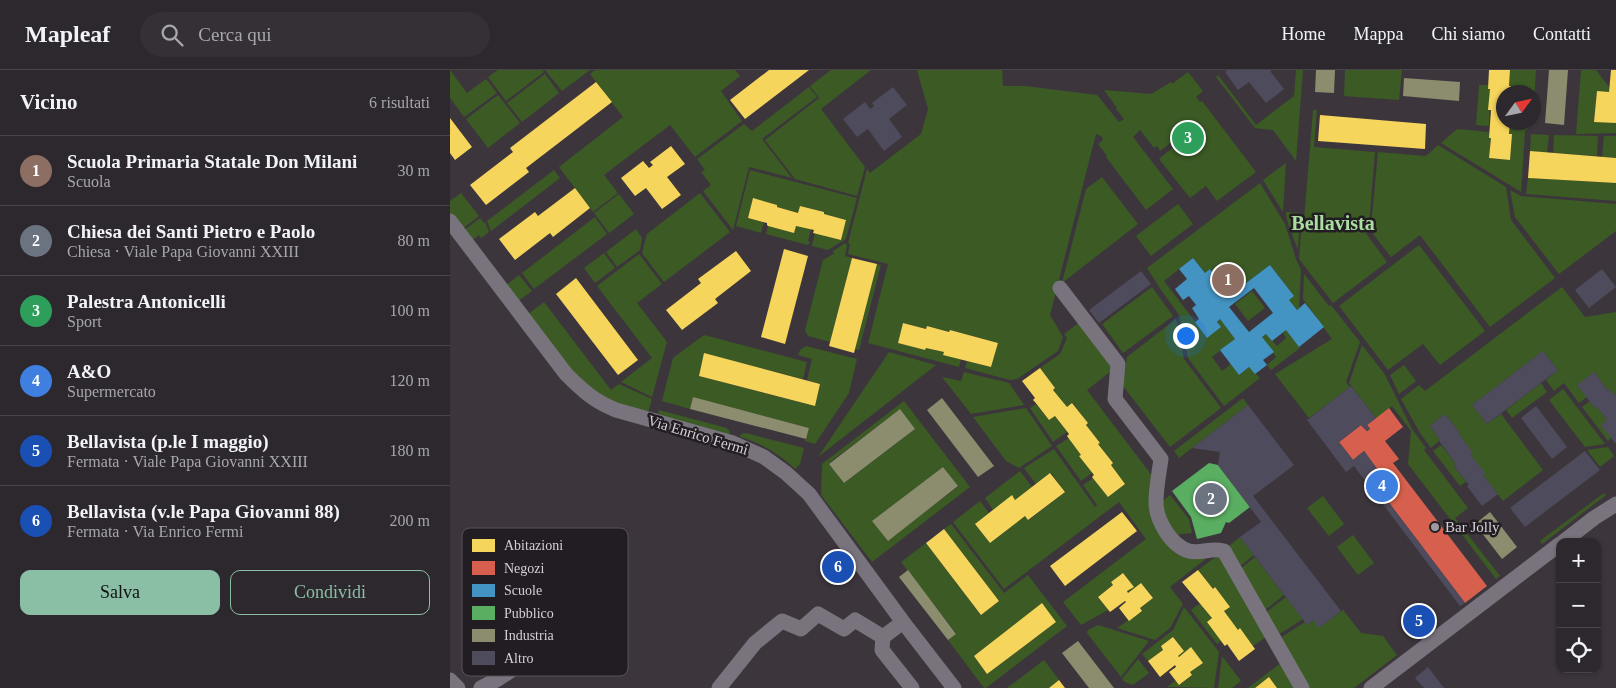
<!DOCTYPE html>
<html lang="it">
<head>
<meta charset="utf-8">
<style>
	body { margin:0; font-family:"Times New Roman",serif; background:#353035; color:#f1f3f6 }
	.controls { position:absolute; right:15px; bottom:15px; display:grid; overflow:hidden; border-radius:10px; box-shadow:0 1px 4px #0004 }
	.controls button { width:45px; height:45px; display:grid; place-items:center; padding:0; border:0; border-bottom:1px solid #484449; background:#2d282d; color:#f1f3f6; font:25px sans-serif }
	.compass { position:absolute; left:1046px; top:15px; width:45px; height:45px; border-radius:50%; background:#2d282d; box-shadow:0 1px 4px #0004; rotate:57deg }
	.you { position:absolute; left:735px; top:265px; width:18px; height:18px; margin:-12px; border:4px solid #fff; border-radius:50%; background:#1a73e8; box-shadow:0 0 0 8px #1a73e833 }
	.badge { display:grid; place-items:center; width:32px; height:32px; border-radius:50%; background:#8abfa5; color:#fff; font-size:16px; font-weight:700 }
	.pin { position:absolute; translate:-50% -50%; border:2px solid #fff; box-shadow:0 1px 5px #0006 }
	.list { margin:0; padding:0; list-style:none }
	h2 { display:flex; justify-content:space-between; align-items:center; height:65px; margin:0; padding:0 20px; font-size:21px }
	h2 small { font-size:16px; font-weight:400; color:#a7a6aa }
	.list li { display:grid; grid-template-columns:32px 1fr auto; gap:15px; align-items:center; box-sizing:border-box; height:70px; padding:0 20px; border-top:1px solid #484449 }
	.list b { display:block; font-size:19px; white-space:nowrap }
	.list p { margin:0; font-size:16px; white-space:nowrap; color:#a7a6aa }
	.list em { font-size:16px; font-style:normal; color:#a7a6aa }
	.actions { display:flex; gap:10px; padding:15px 20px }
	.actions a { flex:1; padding:11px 0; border:1px solid #8abfa5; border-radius:10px; text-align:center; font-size:18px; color:#8abfa5 }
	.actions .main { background:#8abfa5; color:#111 }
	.icon { flex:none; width:28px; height:28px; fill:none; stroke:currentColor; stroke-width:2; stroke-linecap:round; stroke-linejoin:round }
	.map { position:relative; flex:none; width:1166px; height:618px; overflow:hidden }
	header { display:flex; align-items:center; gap:30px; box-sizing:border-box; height:70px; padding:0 25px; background:#2d282d; border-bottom:1px solid #484449 }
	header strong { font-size:24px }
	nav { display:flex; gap:28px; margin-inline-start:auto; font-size:18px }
	.search { width:350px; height:45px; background:#353035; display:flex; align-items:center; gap:12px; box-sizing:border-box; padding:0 18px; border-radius:28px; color:#a7a6aa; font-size:19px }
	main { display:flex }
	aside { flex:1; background:#2d282d }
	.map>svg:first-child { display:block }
	.green { fill:#3b5a24; fill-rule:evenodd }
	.homes { fill:#f6d55c }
	.shops { fill:#d6604d }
	.schools { fill:#4393c3; fill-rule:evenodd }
	.public { fill:#5aae61 }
	.industry { fill:#8c8c6e }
	.building { fill:#4e4b5c }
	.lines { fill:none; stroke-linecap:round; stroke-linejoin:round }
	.minor { stroke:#78737d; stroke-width:15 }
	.poi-dot { fill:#9f99a0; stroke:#221d23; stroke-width:2 }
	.labels { text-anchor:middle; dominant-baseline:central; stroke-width:5; stroke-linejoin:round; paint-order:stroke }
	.street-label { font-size:15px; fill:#d5cfd6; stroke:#221d23 }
	.poi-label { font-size:15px; fill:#d5cfd6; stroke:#221d23; text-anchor:start }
	.district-label { font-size:20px; font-weight:bold; fill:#a9dea0; stroke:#221d23 }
	.key { fill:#221d23; stroke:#585259; stroke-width:1 }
	.key-label { font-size:14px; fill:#d5cfd6 }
</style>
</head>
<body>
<header>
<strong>Mapleaf</strong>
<div class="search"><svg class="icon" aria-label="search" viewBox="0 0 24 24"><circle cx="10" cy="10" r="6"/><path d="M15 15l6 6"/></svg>Cerca qui</div>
<nav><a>Home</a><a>Mappa</a><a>Chi siamo</a><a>Contatti</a></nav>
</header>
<main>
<aside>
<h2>Vicino<small>6 risultati</small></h2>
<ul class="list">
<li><span class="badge" style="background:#8d6e63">1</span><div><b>Scuola Primaria Statale Don Milani</b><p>Scuola</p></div><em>30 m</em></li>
<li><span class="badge" style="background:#6b7280">2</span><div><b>Chiesa dei Santi Pietro e Paolo</b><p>Chiesa · Viale Papa Giovanni XXIII</p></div><em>80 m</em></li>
<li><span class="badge" style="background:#2e9e5b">3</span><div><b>Palestra Antonicelli</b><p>Sport</p></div><em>100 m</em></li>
<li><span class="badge" style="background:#3f7fe0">4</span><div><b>A&amp;O</b><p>Supermercato</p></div><em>120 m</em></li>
<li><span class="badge" style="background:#1a4fb4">5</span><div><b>Bellavista (p.le I maggio)</b><p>Fermata · Viale Papa Giovanni XXIII</p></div><em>180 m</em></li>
<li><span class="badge" style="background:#1a4fb4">6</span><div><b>Bellavista (v.le Papa Giovanni 88)</b><p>Fermata · Via Enrico Fermi</p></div><em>200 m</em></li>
</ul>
<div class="actions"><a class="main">Salva</a><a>Condividi</a></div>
</aside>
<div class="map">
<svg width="1166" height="618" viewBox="0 0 1166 618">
	<rect width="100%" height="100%" fill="#3c363c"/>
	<path class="green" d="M0 0 17 23 36 9 47 23 14 47 0 28Z
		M48 0H92L94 2 56 31 38 7Z
		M95 0H140L112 21Z
		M145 0H285L290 6 271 21 292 51 245 87 220 55 154 105 168 123 143 142 109 97 173 47 140 4Z
		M381 0H421L371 39 415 97 407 126 345 109 315 70 369 28 360 16Z
		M467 0H552L553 16H575L647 25 669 52 674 49 666 39 667 38 654 20 701 24 721 12 722 14 738 2 753 21 746 27 750 32 752 31 806 102 767 131 756 116 740 128 709 89 725 76 722 72 710 81 707 76 704 78 690 60 683 67 723 119 696 140 656 87 657 86 648 74 653 70 651 66 646 64 600 245 613 267 608 281 567 309 560 310 515 298 517 291 541 297 548 273 500 260 499 262 477 256 476 259 453 253 448 273 475 280 476 278 494 282 493 284 511 289 509 297 418 273 438 194 398 184 400 174 398 173 417 99 420 103 471 64 478 39Z
		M846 0H853L846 91 823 60 805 58 766 7 768 5 806 55 844 26Z
		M895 0H952L949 30 894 26Z
		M1060 0H1086L1084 31V22H1060L1061 17 1059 16Z
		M1131 0H1146L1159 17V22H1147L1144 51 1166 53V63L1126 64Z
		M95 4 109 23 72 52 57 33Z
		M1029 15H1038V19H1040L1039 56 1026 55Z
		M359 17 367 27 312 69 342 108 299 97 283 160 253 121 261 115 251 102 255 100 247 89 294 54 302 61Z
		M48 25 70 53 38 78 16 49Z
		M863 40H867L864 77 925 82 919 155 915 158 917 161 915 162 937 192 883 233 849 189 852 150H854Z
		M1060 53H1082V55L1075 61 1071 122 991 73 1007 59 1039 62V67L1041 68 1039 88 1059 90Z
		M1081 64 1099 65 1097 83 1080 81Z
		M1104 65 1148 66 1147 86 1103 83Z
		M1154 66H1166V88L1152 87Z
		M988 75 1056 117 1061 150 1105 208 1040 257 970 165 941 187 923 164 925 162 921 157 928 82 976 86Z
		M836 93 833 142 813 110Z
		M104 100 110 108 41 161 37 151Z
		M300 100 407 128 396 169 378 180 362 176 365 163 391 170 396 150 374 144V142L350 136 348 143 327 137V135L303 129 298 148 314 152 311 163 286 156Z
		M652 107 688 154 612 213 636 119Z
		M1078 108 1166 113V131L1076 124Z
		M810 113 835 154 846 189 851 200 849 238 847 240 839 230 843 226 820 195 780 225 761 199 755 203 743 188 714 211 757 267 770 249 785 269 762 287 772 301 781 294 789 305 799 297 810 308 774 336 738 288 729 245 711 220 697 198Z
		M1060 120 1071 126 1166 134V161L1109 204 1065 147Z
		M11 123 29 146 12 159 0 143V131Z
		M250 123 280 162 214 212 192 183 197 164Z
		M169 124 184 144 159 163 144 143Z
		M728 134 743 154 701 186 686 166Z
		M836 142 850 143 848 180C845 171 835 149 836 142Z
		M145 147 157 164 84 219 72 203Z
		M30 148 34 153 35 152 39 162 31 168 29 165 21 171 13 161Z
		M318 156 344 163 346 156 361 159 358 171 360 172 358 175 316 164Z
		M186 159 192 168 190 180 167 197 156 182Z
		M395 173 397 175 395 186 402 188 380 272 358 266 355 260 373 190 385 183 382 182Z
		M969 175 1035 261 990 295 973 274 938 300 889 236Z
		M154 183 165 198 145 213 134 198Z
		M189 184 212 214 187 233 217 272 202 327 171 312 202 288 147 216Z
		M427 194 431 195 409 280 405 279Z
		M854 204 879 236 881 235 910 272 896 312 900 317 859 348 825 304 882 269 853 229Z
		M69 205 82 221 67 232 55 216Z
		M702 217 723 246 673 283 652 254Z
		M1112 217 1135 247 1166 242V327L1160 320 1158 321 1144 302 1137 327 1129 333 1114 313 1104 321 1096 310 1108 300 1093 281 1022 335 1037 354 1051 344 1093 400 1053 431 1033 405 1009 364 1010 363 995 344 980 356 990 370 981 378 970 363 951 329 969 315 975 321Z
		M802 221 815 238 798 251 785 234Z
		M94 232 161 320 169 314 202 329 198 343C174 337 147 328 129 309 110 289 94 266 77 245Z
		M726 249 734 289 771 338 720 377 673 316 677 287Z
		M630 252 665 298 637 320 703 407 717 475C731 492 742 487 762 484L720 517 733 534 720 558 705 570 667 558 692 541 690 538 703 528 691 513 678 523 677 521 683 516 673 503 661 512 663 515 648 527 658 540 631 555 613 532 696 469 669 432 554 519 503 452 530 431 539 443 525 454 540 473 575 446 579 450 615 422 601 403 586 414 574 398 604 379 645 437 647 435 633 415 643 408 658 427 675 414 661 395 663 393 648 374 650 373 636 355 638 353 623 333 617 337 603 320 605 318 590 298 610 284 617 268 614 264Z
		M836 260 850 278 821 300 817 295 826 287 812 267 816 264 827 276 836 268 833 263Z
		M254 265 357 292 353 309 255 284 249 306 364 336 370 314 357 310 362 289 348 285 350 280 356 276 407 289 399 323 365 374 355 371 359 358 243 328 240 339 212 331 223 288Z
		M912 275 934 303 962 359 976 378 974 380 1018 438 1005 448 1050 506 1046 509 958 394 961 361 942 336 926 348 899 313Z
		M439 282 486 295 368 387Z
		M954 295 966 311 949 324 940 305Z
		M514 302 559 313 574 335 521 344 492 307 511 311Z
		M1091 313 1097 322 1062 348 1056 340Z
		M1113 319 1155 374 1135 377 1099 330Z
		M793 328 798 335 729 388 724 381Z
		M454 331 520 417 422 492 371 425 372 394ZM449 340 464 360 394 413 379 393ZM493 397 508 417 437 470 423 451Z
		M1140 331 1145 338 1147 337 1157 350 1161 368 1158 371 1132 337Z
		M586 334 599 350 605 346 617 362 603 372 580 338Z
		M576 338 602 376 569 398 556 391 523 347Z
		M209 340 277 358 280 362 279 365 208 346Z
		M296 363 354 378 350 394 345 399C331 385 310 372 290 367L291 364Z
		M619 368 631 385 630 387 642 403 631 411 606 376Z
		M991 375 1006 394 1004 396 1016 412 1010 416 983 381Z
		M1158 377 1164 386 1150 397 1137 380Z
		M570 401 582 417 565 430 561 426 543 440 535 428Z
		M1154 423 1156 425 1092 474 1090 471Z
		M720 425 739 449 742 463 723 465 709 434Z
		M873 426 894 454 879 466 857 438Z
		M501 454 554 523 578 505 617 556 536 618H534L498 570 506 563 451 492 476 473 531 545 549 531 494 459ZM592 534 606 552 537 604 524 586Z
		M903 465 924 493 908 505 887 477Z
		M790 467 804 485 789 497 778 477Z
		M767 486H770L816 567 803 576 790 559 788 560 774 541 779 537 765 517 763 519 748 500Z
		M805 487 834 525 814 541 790 499Z
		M836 527 853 549 828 565 815 543Z
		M749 534 751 535 762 548 757 552 771 571 767 574 741 540Z
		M734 537 769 582 764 618 717 617 726 610 730 615 742 605 740 602 753 593 741 578 729 587 728 586 734 581 723 567 711 576 713 580 698 591 692 584 723 560Z
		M893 540 911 563 933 566 947 585 904 618H858L830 568 855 552 857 555 863 550 870 557Z
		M648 555 699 571 671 607 637 563 638 560Z
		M772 586 791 611 782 618H768Z
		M688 589 699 603 683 615 675 612 672 609Z
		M594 590 609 610 599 618H557Z
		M831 593 845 618H827L819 608 805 618H798Z"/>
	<path class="homes" d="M319 0H359L295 49 280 30Z
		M1039 0H1060L1059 16H1061L1060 22H1054V52H1060L1059 64H1062L1060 90 1039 88 1041 68H1039L1041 40H1038L1040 19H1038Z
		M1161 0H1166V53L1144 52 1147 21 1159 22Z
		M146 12 162 32 76 98 79 102 36 135 20 115 63 82 60 78Z
		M870 45 976 54 975 79 868 71Z
		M0 48 22 77 5 90 0 83Z
		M221 76 235 94 217 107 231 125 212 139 196 118 185 126 171 108 193 91 199 98 203 95 200 92Z
		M1080 81 1166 88V113L1078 108Z
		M125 118 140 138 103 167 100 163 65 190 49 169 85 142 88 146Z
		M303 128 327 135V137L348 143 350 136 374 142V144L396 150 391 170 363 163 364 160 346 156 344 163 318 156 317 155V153L298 148Z
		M334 179 358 186 335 274 311 267Z
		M286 181 301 201 265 229 268 233 232 260 216 240 251 213 248 209Z
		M402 188 427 194 404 283 379 276Z
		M126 208 188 290 168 305 106 224Z
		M453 253 476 259 477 256 499 262 500 260 548 273 541 297 493 285 494 282 476 278 475 280 448 273Z
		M254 283 370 314 365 336 249 306Z
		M590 298 605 318 603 320 617 337 622 333 638 353 636 355 650 373 648 374 663 393 661 395 675 414 658 427 642 407 644 405 629 386 631 385 617 366 619 364 605 346 599 350 585 332 583 330 585 328 572 311Z
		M600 403 615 422 578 450 575 446 540 473 525 454 562 425 565 430Z
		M672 442 687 461 615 516 600 496Z
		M494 459 549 531 531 545 476 473Z
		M748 500 763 519 765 517 780 537 774 541 788 560 790 558 805 579 789 591 777 574 775 576 774 575 757 552 762 548 732 512Z
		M673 503 684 517 677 521 678 523 691 513 703 528 690 538 692 541 679 551 669 538 676 532 675 531 660 542 648 527 663 515 661 512Z
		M592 533 606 552 537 604 524 586Z
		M723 567 734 581 728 586 729 587 741 577 753 593 740 602 742 605 729 615 719 602 726 597 725 595 710 607 698 591 713 580 711 576Z
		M819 607 827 618H805Z
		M609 610 615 618H599Z"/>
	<path class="shops" d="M939 338 953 357 935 371 949 389 943 393 1037 516 1015 533 921 409 930 403 914 381 903 390 889 372 911 355 917 361 920 359 917 355Z"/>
	<path class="schools" d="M743 188 755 203 760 199 780 225 820 195 844 226 839 230 847 240 855 233 874 257 849 277 836 260 822 271 816 264 812 267 824 282 813 290 817 295 805 304 799 297 789 305 770 280 785 269 770 249 767 252 771 257 757 268 745 252 749 249 742 238 746 235 739 226 733 230 725 219 737 209 729 199ZM804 218 823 243 799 262 779 237Z"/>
	<path class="public" d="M759 393 768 395 800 437 779 453 776 452 771 463 747 469 741 447 722 421Z"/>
	<path class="industry" d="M866 0H885L884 23 865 22Z
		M1099 0H1118L1114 55 1095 53Z
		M954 8 1010 12 1009 31 953 26Z
		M243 327 359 358 356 369 240 339Z
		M492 328 544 396 528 407 477 340Z
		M450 339 465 359 394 413 379 394Z
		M493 397 508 416 438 471 422 451Z
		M1040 442 1067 477 1052 489 1025 454Z
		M458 500 506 564 498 570 449 507Z
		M628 571 664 618H639L612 583Z"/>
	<path class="building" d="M777 0H822L820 1 834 19 816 33 799 12 788 20 775 2Z
		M443 17 457 35 439 49 452 67 434 81 418 59 407 67 393 49 415 32 420 39 424 36 422 33Z
		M1152 199 1166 217 1139 238 1125 220Z
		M691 201 701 214 649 253 639 240Z
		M1093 281 1108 300 1037 354 1022 335Z
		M1144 302 1158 321 1160 319 1166 327V374L1151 355 1157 350 1147 337 1145 338 1127 315Z
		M901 316 926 348 917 355 920 359 917 361 911 355 889 372 903 390 914 381 930 403 921 409 1015 533 1010 536 904 396 896 402 857 350Z
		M798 335 844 395 803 426 891 541 869 558 863 550 857 555 790 467 811 452 768 395 770 382 742 378Z
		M1086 336 1117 377 1102 389 1071 348Z
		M995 344 1010 363 1009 364 1023 383 1021 385 1035 403 1033 405 1048 424 1032 436 1017 416 1019 415 1004 396 1006 394 989 371 990 370 980 356Z
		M1135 381 1150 400 1075 457 1060 438Z
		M978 597 994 618H974L965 608Z"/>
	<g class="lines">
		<path class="minor" d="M0 151 116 304C133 321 144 331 166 340L283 373 314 387 336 403 359 424 453 552 504 618
			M610 218 668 294 665 329 711 389C709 403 706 418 706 432 706 450 721 476 739 481 751 484 763 477 774 481L852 618
			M1113 472 1144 448 1166 434
			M433 567 432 580 462 618
			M0 610 8 618
			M31 618 48 609 113 566
			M269 618 305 573 332 551 351 559 368 544 394 559 405 550 433 567 453 552
			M921 618 1110 474"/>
	</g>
	<circle class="poi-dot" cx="985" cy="457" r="5"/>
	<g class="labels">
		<g class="street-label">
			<text transform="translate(248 365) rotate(17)">Via Enrico Fermi</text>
		</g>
		<g class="poi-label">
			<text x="995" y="457">Bar Jolly</text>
		</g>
		<g class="district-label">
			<text x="883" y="153">Bellavista</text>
		</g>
	</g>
	<rect x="12" y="458" width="166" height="148" rx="8" class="key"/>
	<rect x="22" y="469" width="23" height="13" fill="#f6d55c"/>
	<rect x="22" y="491" width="23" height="14" fill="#d6604d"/>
	<rect x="22" y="514" width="23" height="13" fill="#4393c3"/>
	<rect x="22" y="536" width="23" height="14" fill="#5aae61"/>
	<rect x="22" y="559" width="23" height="13" fill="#8c8c6e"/>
	<rect x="22" y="581" width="23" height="14" fill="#4e4b5c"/>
	<g class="key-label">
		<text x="54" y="480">Abitazioni</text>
		<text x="54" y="503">Negozi</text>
		<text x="54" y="525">Scuole</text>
		<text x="54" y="548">Pubblico</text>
		<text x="54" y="570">Industria</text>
		<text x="54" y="593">Altro</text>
	</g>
</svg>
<div class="controls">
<button>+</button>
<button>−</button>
<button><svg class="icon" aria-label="locate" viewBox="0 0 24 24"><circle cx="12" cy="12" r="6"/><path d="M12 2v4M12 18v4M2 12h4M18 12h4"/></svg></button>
</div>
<svg class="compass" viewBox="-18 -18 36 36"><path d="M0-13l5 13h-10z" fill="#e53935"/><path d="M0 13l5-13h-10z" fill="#a7a6aa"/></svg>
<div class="you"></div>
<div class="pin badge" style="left:778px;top:210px;background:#8d6e63">1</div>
<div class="pin badge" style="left:761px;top:429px;background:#6b7280">2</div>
<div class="pin badge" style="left:738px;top:68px;background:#2e9e5b">3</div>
<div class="pin badge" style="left:932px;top:416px;background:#3f7fe0">4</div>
<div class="pin badge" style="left:969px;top:551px;background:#1a4fb4">5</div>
<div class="pin badge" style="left:388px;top:497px;background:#1a4fb4">6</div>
</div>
</main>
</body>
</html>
